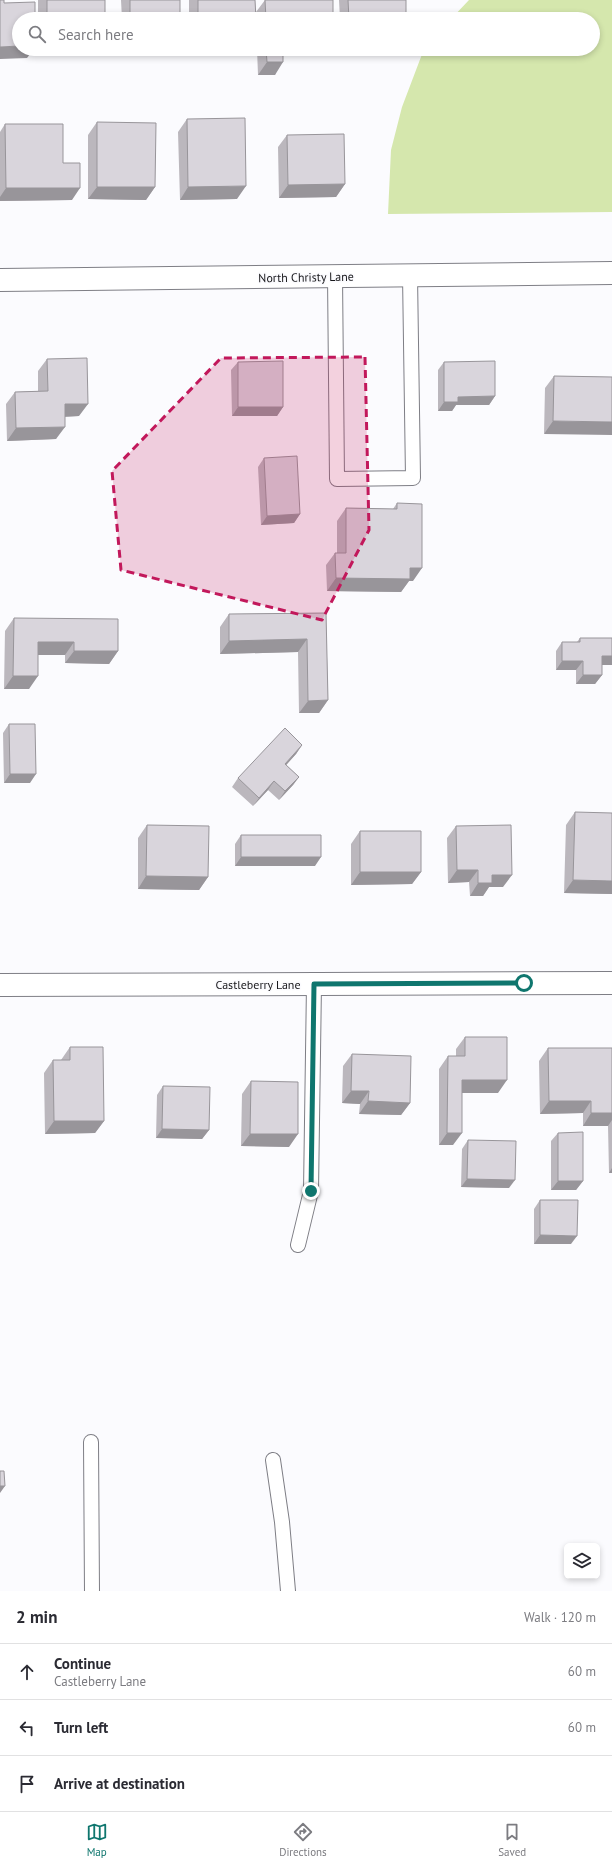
<!DOCTYPE html>
<html lang="en">
<head>
<meta charset="utf-8">
<style>
	body { margin:0; font-family:"PT Sans",sans-serif; background:#f7f7f7; color:#2b2b33 }
	.controls { position:absolute; right:12px; bottom:12px; display:grid; overflow:hidden; border-radius:6px; box-shadow:0 2px 6px #0003 }
	.controls button { width:36px; height:36px; display:grid; place-items:center; padding:0; border:0; border-bottom:1px solid #e1e1e2; background:#fff; color:#2b2b33; font:20px sans-serif }
	.stop { position:absolute; width:12px; height:12px; margin:-9px; border:3px solid #0f766e; border-radius:50%; background:#fff }
	.stop.end { background:#0f766e; border-color:#fff; box-shadow:0 1px 4px #0008 }
	.list { margin:0; padding:0; list-style:none }
	h2 { display:flex; justify-content:space-between; align-items:center; height:52px; margin:0; padding:0 16px; font-size:17px }
	h2 small { font-size:13px; font-weight:400; color:#7c7c81 }
	.list li { display:grid; grid-template-columns:26px 1fr auto; gap:12px; align-items:center; box-sizing:border-box; height:56px; padding:0 16px; border-top:1px solid #e1e1e2 }
	.list b { display:block; font-size:15px; white-space:nowrap }
	.list p { margin:0; font-size:13px; white-space:nowrap; color:#7c7c81 }
	.list em { font-size:13px; font-style:normal; color:#7c7c81 }
	.icon { flex:none; width:22px; height:22px; fill:none; stroke:currentColor; stroke-width:2; stroke-linecap:round; stroke-linejoin:round }
	.map { position:relative; flex:none; width:612px; height:1591px; overflow:hidden }
	.search { position:absolute; background:#fff; box-shadow:0 2px 6px #0003; left:12px; right:12px; top:12px; height:44px; display:flex; align-items:center; gap:10px; box-sizing:border-box; padding:0 14px; border-radius:22px; color:#7c7c81; font-size:15px }
	.sheet { height:220px; background:#fff }
	nav { display:flex; justify-content:space-around; align-items:center; box-sizing:border-box; height:56px; border-top:1px solid #e1e1e2; background:#fff; font-size:11px; color:#7c7c81 }
	nav a { display:grid; justify-items:center; gap:2px }
	nav .on { color:#0f766e }
	.map>svg:first-child { display:block }
	.green { fill:#d5e7ad }
	.lines { fill:none; stroke-linecap:round; stroke-linejoin:round }
	.service-casing { stroke:#7e7e85; stroke-width:16 }
	.minor-casing { stroke:#7e7e85; stroke-width:24 }
	.tertiary-casing { stroke:#7e7e85; stroke-width:24 }
	.service { stroke:#fff; stroke-width:14 }
	.minor { stroke:#fff; stroke-width:22 }
	.tertiary { stroke:#fff; stroke-width:22 }
	.wall { fill:#bbb7bd }
	.shaded-wall { fill:#98959a }
	.building { fill:#d9d5dc; stroke:#98959a }
	.route { stroke:#0f766e; stroke-width:5 }
	.marked { fill:#c2185b; fill-opacity:0.2; stroke:#c2185b; stroke-width:3; stroke-dasharray:8 5; stroke-linejoin:round }
	.labels { text-anchor:middle; dominant-baseline:central; stroke-width:3; stroke-linejoin:round; paint-order:stroke }
	.street-label { font-size:12px; fill:#17171a; stroke:#fbfbfe }
</style>
</head>
<body>
<div class="map">
<svg width="612" height="1591" viewBox="0 0 612 1591">
	<rect width="100%" height="100%" fill="#fbfbfe"/>
	<path class="green" d="M469 0H612V212L388 214 391 150 402 107 424 49H593V19H451Z"/>
	<g class="lines">
		<defs>
			<path id="service" d="M335 276 337 479 413 478 410 275
				M298 1245 311 1191 314 984
				M91 1442 92 1591
				M273 1460 282 1522 288 1591"/>
			<path id="minor" d="M0 985 612 983"/>
			<path id="tertiary" d="M0 280 612 273"/>
		</defs>
		<use href="#service" class="service-casing"/>
		<use href="#minor" class="minor-casing"/>
		<use href="#tertiary" class="tertiary-casing"/>
		<use href="#service" class="service"/>
		<use href="#minor" class="minor"/>
		<use href="#tertiary" class="tertiary"/>
	</g>
	<path class="wall" d="M38 0H105V19H38Z
		M121 0H180V19H122Z
		M189 0H255L256 19H189Z
		M265 0H333V19H257L256 12Z
		M339 0H406V19H340Z
		M257 49H283L275 75H258Z
		M187 119 237 199 180 200 178 132Z
		M97 122 155 187 146 200 88 199V135Z
		M5 124 63 163 72 200 0 201V132Z
		M287 135 345 184 336 197 279 198 278 147Z
		M47 359 79 416 65 417 56 439 7 441 6 404 15 392 38 391V371Z
		M238 362 283 407 277 416H232L231 370Z
		M444 362 495 396 489 405H456L452 411H438V370Z
		M554 376 612 377 544 434 545 388Z
		M264 458 300 514 294 523 261 525 258 467Z
		M397 503 413 581H409L401 592 327 591 326 565 335 553H337V521L346 508 393 509Z
		M326 613 328 700 319 713H299L298 652 220 654V627L229 614Z
		M14 618 118 651 109 664 65 663V655H38L29 689H4L5 631Z
		M580 638 612 665H602V675L595 684H576V670H556V651L562 642H577Z
		M9 724 30 783H4L3 733Z
		M302 745 296 754 286 765 299 777 293 785 279 800 268 790 253 806 232 787 238 778Z
		M575 812 612 894 564 893 566 825Z
		M147 825 208 877 199 890 138 889V838Z
		M456 826 503 887H489L483 896H470L469 882 448 883 447 838Z
		M360 831 421 872 412 884 351 885V844Z
		M241 835 315 866H235V844Z
		M465 1037 498 1093H462L453 1145H439V1069L448 1056H456V1049Z
		M70 1047 104 1121 95 1133 45 1134 44 1073 53 1060H61Z
		M548 1048H612V1173H609L608 1126H583V1113L540 1114 539 1061Z
		M352 1054 410 1103 401 1115 359 1114 360 1104 342 1103 343 1066Z
		M251 1081 289 1147 241 1146 242 1094Z
		M163 1086 209 1130 202 1139 156 1138 157 1095Z
		M558 1133 583 1181 576 1190H551V1141Z
		M468 1140 509 1188 461 1187 462 1149Z
		M540 1200 571 1244H534V1209Z"/>
	<path class="shaded-wall" d="M19 46V49H34L27 58 0 59V47Z
		M267 62H283L275 75H258Z
		M345 184 336 197 279 198 288 185Z
		M246 186 237 199 180 200 188 187Z
		M97 187H155L146 200 88 199Z
		M6 188H80L72 200 0 201V197Z
		M495 396 489 405H456L452 411H438L444 402 458 397Z
		M65 404H88L79 416 56 417Z
		M238 407H283L277 416H232Z
		M553 421 612 422V435L544 434Z
		M65 427 56 439 7 441 16 428Z
		M300 514 294 523 261 525 267 516Z
		M410 568H422L413 581H409L401 592 327 591 336 578Z
		M307 639 298 652 220 654 229 641Z
		M38 642H74L65 655H29Z
		M74 651H118L109 664 65 663Z
		M602 656H612V665H596Z
		M562 661H583L576 670H556Z
		M583 675H602L595 684H576Z
		M13 676H38L29 689H4Z
		M328 700 319 713H299L308 701Z
		M302 745 296 754 279 773 285 764Z
		M10 774H36L30 783H4Z
		M299 777 293 785 279 800 285 791Z
		M274 781 268 790 253 806 259 798Z
		M241 857H321L315 866H235Z
		M457 870H478L469 882 448 883Z
		M360 872H421L412 884 351 885Z
		M492 875H512L503 887H489L483 896H470L478 883Z
		M146 876 208 877 199 890 138 889Z
		M573 880 612 881V894L564 893Z
		M462 1080H507L498 1093H453Z
		M351 1091H369L360 1104 342 1103Z
		M368 1101 410 1103 401 1115 359 1114Z
		M549 1101H591L583 1113 540 1114Z
		M591 1113H612V1120L608 1126H583Z
		M54 1121H104L95 1133 45 1134Z
		M162 1129 209 1130 202 1139 156 1138Z
		M447 1133H462L453 1145H439Z
		M250 1134H298L289 1147 241 1146Z
		M612 1168V1173H609Z
		M467 1179 515 1180 509 1188 461 1187Z
		M558 1181H583L576 1190H551Z
		M540 1235 577 1236 571 1244H534Z
		M0 1486H5L0 1493Z"/>
	<path class="building" d="M0 0H4V3L35 2V19H19V46L0 47Z
		M47 0H105V19H47Z
		M130 0H180V19H130Z
		M198 0H255L256 19H198Z
		M265 0H333V19H266Z
		M348 0H406V19H349Z
		M266 49H283V62H267Z
		M245 118 246 186 188 187 187 119Z
		M97 122 156 123 155 187H97Z
		M5 124H63V163H80V188H6Z
		M344 134 345 184 288 185 287 135Z
		M87 358 88 404H65V427L16 428 15 392 48 391 47 359Z
		M283 361V407H238V362Z
		M495 361V396L458 397V402H444V362Z
		M554 376 612 377V422L553 421Z
		M297 456 300 514 267 516 264 458Z
		M397 503 422 504V568H410V579L336 578 335 553H346V508L397 509Z
		M326 613 328 700 308 701 307 639 229 641V614Z
		M14 618 118 619V651H74V642H38V676H13Z
		M580 638H612V656H602V675H583V661H562V642H580Z
		M9 724H35L36 774H10Z
		M285 728 302 745 285 764 299 777 285 791 274 781 259 798 238 778Z
		M575 812 612 813V881L573 880Z
		M147 825 209 826 208 877 146 876Z
		M511 825 512 875H492V883H478V870H457L456 826Z
		M360 831H421V872H360Z
		M241 835H321V857H241Z
		M465 1037H507V1080H462V1133H447L448 1056H465Z
		M70 1047H103L104 1121H54L53 1060H70Z
		M548 1048H612V1113H591V1101H549Z
		M352 1054 411 1056 410 1103 368 1101 369 1091H351Z
		M251 1081 298 1082V1134H250Z
		M163 1086 210 1087 209 1130 162 1129Z
		M583 1132V1181H558V1133Z
		M468 1140 516 1141 515 1180 467 1179Z
		M540 1200H578L577 1236 540 1235Z
		M0 1471H4L5 1486H0Z"/>
	<g class="lines">
		<path class="route" d="M311 1191 314 984 524 983"/>
	</g>
	<path class="marked" d="M365 357 369 530 322 620 121 570 112 471 221 358Z"/>
	<g class="labels">
		<g class="street-label">
			<text transform="translate(306 277) rotate(-1)">North Christy Lane</text>
			<text x="258" y="984">Castleberry Lane</text>
		</g>
	</g>
</svg>
<div class="controls">
<button><svg class="icon" aria-label="layers" viewBox="0 0 24 24"><path d="M12 4l9 5-9 5-9-5zM3 14l9 5 9-5"/></svg></button>
</div>
<div class="stop" style="left:524px;top:983px"></div>
<div class="stop end" style="left:311px;top:1191px"></div>
<div class="search"><svg class="icon" aria-label="search" viewBox="0 0 24 24"><circle cx="10" cy="10" r="6"/><path d="M15 15l6 6"/></svg>Search here</div>
</div>
<section class="sheet">
<h2>2 min<small>Walk · 120 m</small></h2>
<ul class="list">
<li><svg class="icon" aria-label="ahead" viewBox="0 0 24 24"><path d="M12 20V5M6 11l6-6 6 6"/></svg><div><b>Continue</b><p>Castleberry Lane</p></div><em>60 m</em></li>
<li><svg class="icon" aria-label="left" viewBox="0 0 24 24"><path d="M17 20v-9H6M10 6l-5 5 5 5"/></svg><div><b>Turn left</b></div><em>60 m</em></li>
<li><svg class="icon" aria-label="arrive" viewBox="0 0 24 24"><path d="M6 21V4h12l-3 4 3 4H6"/></svg><div><b>Arrive at destination</b></div></li>
</ul>
</section>
<nav>
<a class="on"><svg class="icon" aria-label="map" viewBox="0 0 24 24"><path d="M3 6l6-2 6 2 6-2v14l-6 2-6-2-6 2zM9 4v14M15 6v14"/></svg>Map</a>
<a><svg class="icon" aria-label="directions" viewBox="0 0 24 24"><path d="M12 3l9 9-9 9-9-9zM9 14v-3h6M13 9l2 2-2 2"/></svg>Directions</a>
<a><svg class="icon" aria-label="saved" viewBox="0 0 24 24"><path d="M7 4h10v16l-5-4-5 4z"/></svg>Saved</a>
</nav>
</body>
</html>
